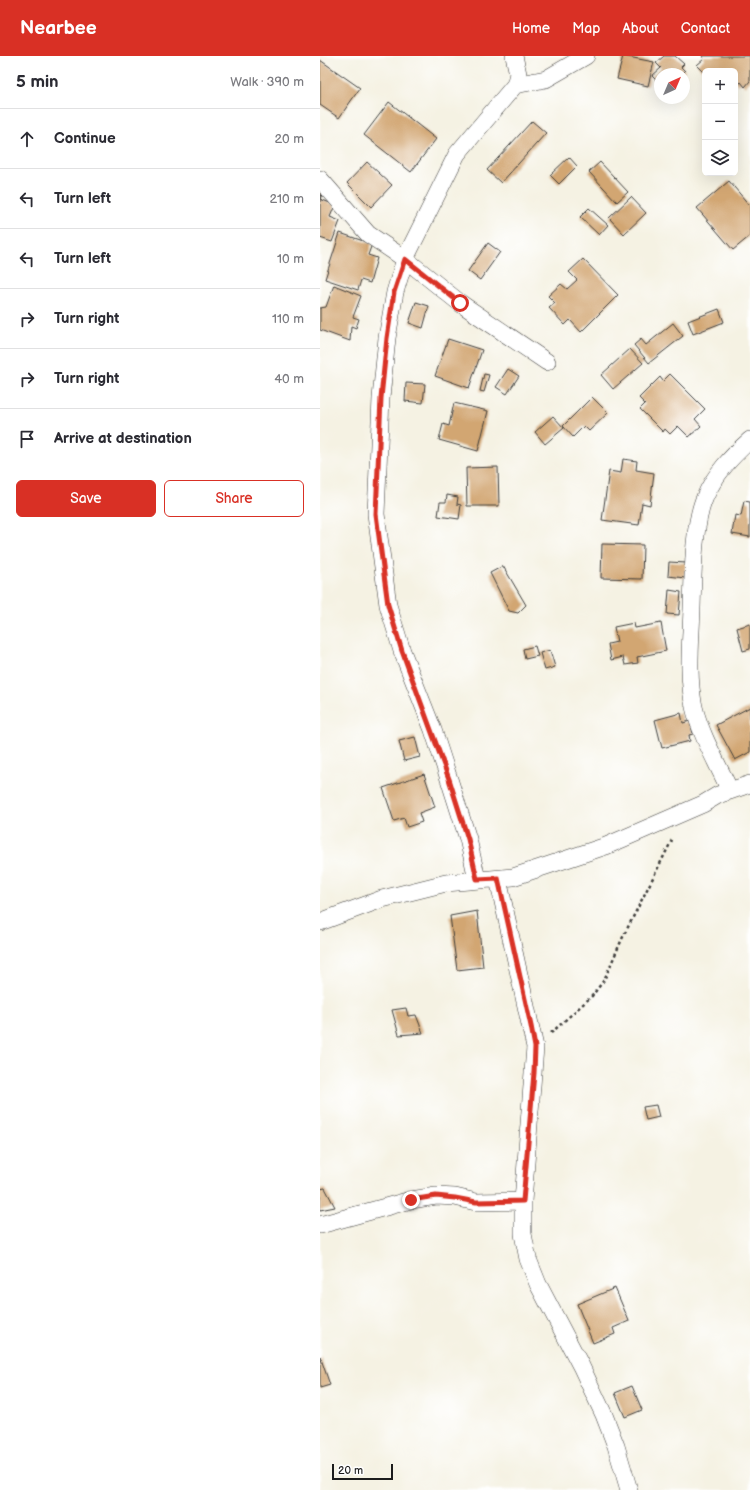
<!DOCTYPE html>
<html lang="en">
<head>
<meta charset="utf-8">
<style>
	body { margin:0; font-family:"Balsamiq Sans",sans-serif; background:#f2f2f3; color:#2b2b33 }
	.controls { position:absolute; right:12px; top:12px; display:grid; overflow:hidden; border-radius:6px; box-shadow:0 4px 16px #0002 }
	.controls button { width:36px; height:36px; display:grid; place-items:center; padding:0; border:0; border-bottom:1px solid #e1e1e2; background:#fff; color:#2b2b33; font:20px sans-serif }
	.compass { position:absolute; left:334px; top:12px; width:36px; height:36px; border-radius:50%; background:#fff; box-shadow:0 4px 16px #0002; rotate:44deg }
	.scale { position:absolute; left:12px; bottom:10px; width:61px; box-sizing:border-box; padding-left:4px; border:2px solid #1c1c1c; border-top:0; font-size:11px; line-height:14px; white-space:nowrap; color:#1c1c1c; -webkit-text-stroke:3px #fff; paint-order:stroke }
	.stop { position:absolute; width:12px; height:12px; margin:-9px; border:3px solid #d93025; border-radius:50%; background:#fff }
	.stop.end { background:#d93025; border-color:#fff; box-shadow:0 1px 4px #0008 }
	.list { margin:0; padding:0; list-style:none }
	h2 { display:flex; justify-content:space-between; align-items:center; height:52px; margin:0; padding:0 16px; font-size:17px }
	h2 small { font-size:13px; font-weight:400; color:#7c7c81 }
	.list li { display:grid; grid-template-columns:26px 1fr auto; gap:12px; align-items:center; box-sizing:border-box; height:60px; padding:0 16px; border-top:1px solid #e1e1e2 }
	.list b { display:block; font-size:15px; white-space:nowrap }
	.list em { font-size:13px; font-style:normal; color:#7c7c81 }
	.actions { display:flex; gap:8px; padding:12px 16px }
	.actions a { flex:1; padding:9px 0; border:1px solid #d93025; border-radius:6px; text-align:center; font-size:14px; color:#d93025 }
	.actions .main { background:#d93025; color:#fff }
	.icon { flex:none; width:22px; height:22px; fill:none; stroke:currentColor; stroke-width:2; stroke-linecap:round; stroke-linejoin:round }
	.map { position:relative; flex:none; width:430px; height:1434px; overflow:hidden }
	header { display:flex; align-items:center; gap:24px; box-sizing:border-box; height:56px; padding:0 20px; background:#d93025; color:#fff }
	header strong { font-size:19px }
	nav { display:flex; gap:22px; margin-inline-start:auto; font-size:14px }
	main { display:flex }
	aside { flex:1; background:#fff }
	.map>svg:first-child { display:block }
	.building { fill:#d2a672 }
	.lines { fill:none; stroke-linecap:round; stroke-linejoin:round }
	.street-casing { stroke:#3d3c3a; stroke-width:18 }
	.path { stroke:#3d3c3a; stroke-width:2.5; stroke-dasharray:3 3; stroke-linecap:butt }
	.street { stroke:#fff; stroke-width:17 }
	.route { stroke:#d93025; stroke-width:5 }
</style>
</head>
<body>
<header>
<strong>Nearbee</strong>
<nav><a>Home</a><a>Map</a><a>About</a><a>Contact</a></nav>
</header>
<main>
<aside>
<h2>5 min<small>Walk · 390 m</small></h2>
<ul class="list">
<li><svg class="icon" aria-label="ahead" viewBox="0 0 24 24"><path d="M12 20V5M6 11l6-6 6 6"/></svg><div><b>Continue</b></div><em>20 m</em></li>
<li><svg class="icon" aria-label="left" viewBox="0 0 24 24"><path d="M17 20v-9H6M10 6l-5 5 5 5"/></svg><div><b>Turn left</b></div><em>210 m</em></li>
<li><svg class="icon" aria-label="left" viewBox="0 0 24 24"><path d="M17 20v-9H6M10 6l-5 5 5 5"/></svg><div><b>Turn left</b></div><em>10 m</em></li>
<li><svg class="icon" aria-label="right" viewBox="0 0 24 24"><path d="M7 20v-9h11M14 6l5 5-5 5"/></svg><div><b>Turn right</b></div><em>110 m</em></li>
<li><svg class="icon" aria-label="right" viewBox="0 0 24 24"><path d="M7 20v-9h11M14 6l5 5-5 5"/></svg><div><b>Turn right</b></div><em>40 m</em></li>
<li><svg class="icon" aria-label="arrive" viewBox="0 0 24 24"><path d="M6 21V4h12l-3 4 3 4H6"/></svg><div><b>Arrive at destination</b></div></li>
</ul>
<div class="actions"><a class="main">Save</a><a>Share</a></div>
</aside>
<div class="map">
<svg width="430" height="1434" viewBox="0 0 430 1434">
	<rect width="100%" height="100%" fill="#fff"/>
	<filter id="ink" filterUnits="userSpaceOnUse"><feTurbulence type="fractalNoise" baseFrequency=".025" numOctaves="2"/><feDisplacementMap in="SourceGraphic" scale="8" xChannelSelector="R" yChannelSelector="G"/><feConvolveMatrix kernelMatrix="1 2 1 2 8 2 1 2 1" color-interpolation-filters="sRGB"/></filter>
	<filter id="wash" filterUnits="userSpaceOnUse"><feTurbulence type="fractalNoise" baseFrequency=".012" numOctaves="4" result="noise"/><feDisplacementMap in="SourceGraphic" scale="16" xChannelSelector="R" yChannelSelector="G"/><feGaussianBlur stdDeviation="0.9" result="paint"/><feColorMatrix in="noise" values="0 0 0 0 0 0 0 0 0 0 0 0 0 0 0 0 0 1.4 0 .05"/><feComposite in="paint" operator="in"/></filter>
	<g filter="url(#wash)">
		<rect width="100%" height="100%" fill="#f5f2e3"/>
		<g id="blocks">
			<path class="building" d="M303 0 334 6 328 30 297 23Z
				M344 0H355L364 8 361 11 365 15 362 18H340V28L332 20 341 12 336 7Z
				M382 0H430V25L425 31 421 26 418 29 415 26V15H385V17L377 9 384 3Z
				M0 4 40 32 19 62 0 49Z
				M69 46 116 83 91 116 44 79Z
				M212 65 226 77 181 127 167 114Z
				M249 101 257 110 239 128 230 119Z
				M47 106 72 129 51 151 27 127Z
				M280 106 308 136 297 146 269 116Z
				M409 125 430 150V180L413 194 377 152Z
				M0 134 3 136 0 143 15 149 10 161 20 165 12 186 0 182Z
				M311 141 326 157 304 178 289 162Z
				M269 152 288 169 279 179 260 161Z
				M20 177 52 188 48 199 57 202 50 227 41 224 38 234 5 223Z
				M168 187 180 196 160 224 148 215Z
				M263 203 298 239 261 276 250 264 245 269 229 252 235 247 228 240 241 228 247 233 257 224 249 216Z
				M14 229 41 240 33 261 39 263 36 272 31 270 30 285 0 274V252L6 251Z
				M96 246 109 250 103 272 89 267Z
				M399 253 404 266 373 278 368 265Z
				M353 267 363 280 329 307 314 289 321 283 326 289Z
				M128 283 162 294 149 332 115 320Z
				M310 293 323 307 293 333 281 319Z
				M188 313 199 320 187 338 176 331Z
				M164 318 169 319 164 336 160 335Z
				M350 318 385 353 375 363 381 370 369 381 358 370 350 378 345 373 343 376 320 353 325 348 319 342 340 321 343 325Z
				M86 327 105 328 103 347 85 345Z
				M272 341 288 357 269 375 264 370 253 381 243 370Z
				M134 347 168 355 158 395 119 384 123 368 129 370Z
				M233 360 244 372 225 388 215 376Z
				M303 403 317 405 316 414 334 417 330 449 322 447 319 469 282 464 289 415 301 417Z
				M178 411 179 450H147L146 412Z
				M127 439 138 441 137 448 141 449 139 463 118 460 120 446H126Z
				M424 445 430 446V481L412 478 415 459 421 460Z
				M282 488 323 489 322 523 281 522Z
				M349 506 366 507 365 522 348 520Z
				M183 510 206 549 198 557 189 555 170 517Z
				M349 534 361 536 359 559 347 558Z
				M314 567 315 572 341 567 346 595 317 601 318 607 305 609 303 601 291 604 288 588 297 586 294 571Z
				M430 568V593L423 595 417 572Z
				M215 590 218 600 205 603 203 593Z
				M230 594 235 611 225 614 220 597Z
				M430 651V696L415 704 396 669Z
				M361 657 363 667 370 665 373 678 369 679 370 685 342 692 335 664Z
				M95 681 100 701 84 705 79 685Z
				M104 718 115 751 99 757 102 766 87 771 84 762 74 765 63 732Z
				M157 855 163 911 137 914 130 860Z
				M86 952 88 960 96 959 103 977 79 979 72 954Z
				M336 1049 339 1061 326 1064 323 1051Z
				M5 1132 15 1151 0 1154V1133Z
				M295 1232 309 1265 293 1272 295 1278 273 1287 257 1248Z
				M0 1300 10 1329 0 1332Z
				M312 1330 322 1354 305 1361 295 1337Z"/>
		</g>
	</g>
	<g filter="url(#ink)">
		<use href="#blocks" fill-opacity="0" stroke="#3d3c3a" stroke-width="1"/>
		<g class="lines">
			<defs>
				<path id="street" d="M195 29 226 23 266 0
					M0 123 48 178 85 203 140 247 227 306
					M410 735C398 708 381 680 374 651 367 619 371 585 372 552 373 522 373 467 385 441 395 418 411 401 430 384
					M157 823 148 783 129 723 113 674 82 595 68 549 56 458 61 342 67 282 75 236 85 203 137 98 195 29 198 18 194 0
					M178 823 215 991 203 1145V1178L208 1203 218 1228 261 1310 284 1359 296 1390 309 1434
					M0 866 62 843 126 827 193 821 286 790 383 748 398 739 430 728
					M0 1169 91 1144 116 1140 135 1141 156 1146 203 1145"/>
			</defs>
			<use href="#street" class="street-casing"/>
			<path class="path" d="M231 977 272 940 284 924 302 883 353 782"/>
			<use href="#street" class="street"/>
		</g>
	</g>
	<g class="lines" filter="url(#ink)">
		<path class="route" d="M91 1144 116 1140 135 1142 156 1146 203 1145 214 1017 215 991 211 970 178 822 157 823 148 783 129 723 82 595 68 549 56 458 61 342 67 282 74 236 85 203 140 247"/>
	</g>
</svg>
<div class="controls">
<button>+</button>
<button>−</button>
<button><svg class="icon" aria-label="layers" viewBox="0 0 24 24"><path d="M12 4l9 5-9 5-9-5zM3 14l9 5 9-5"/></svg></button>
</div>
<svg class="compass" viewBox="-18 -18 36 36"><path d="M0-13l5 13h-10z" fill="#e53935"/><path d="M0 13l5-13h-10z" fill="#7c7c81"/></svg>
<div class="scale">20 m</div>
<div class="stop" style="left:140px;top:247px"></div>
<div class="stop end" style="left:91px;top:1144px"></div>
</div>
</main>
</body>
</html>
